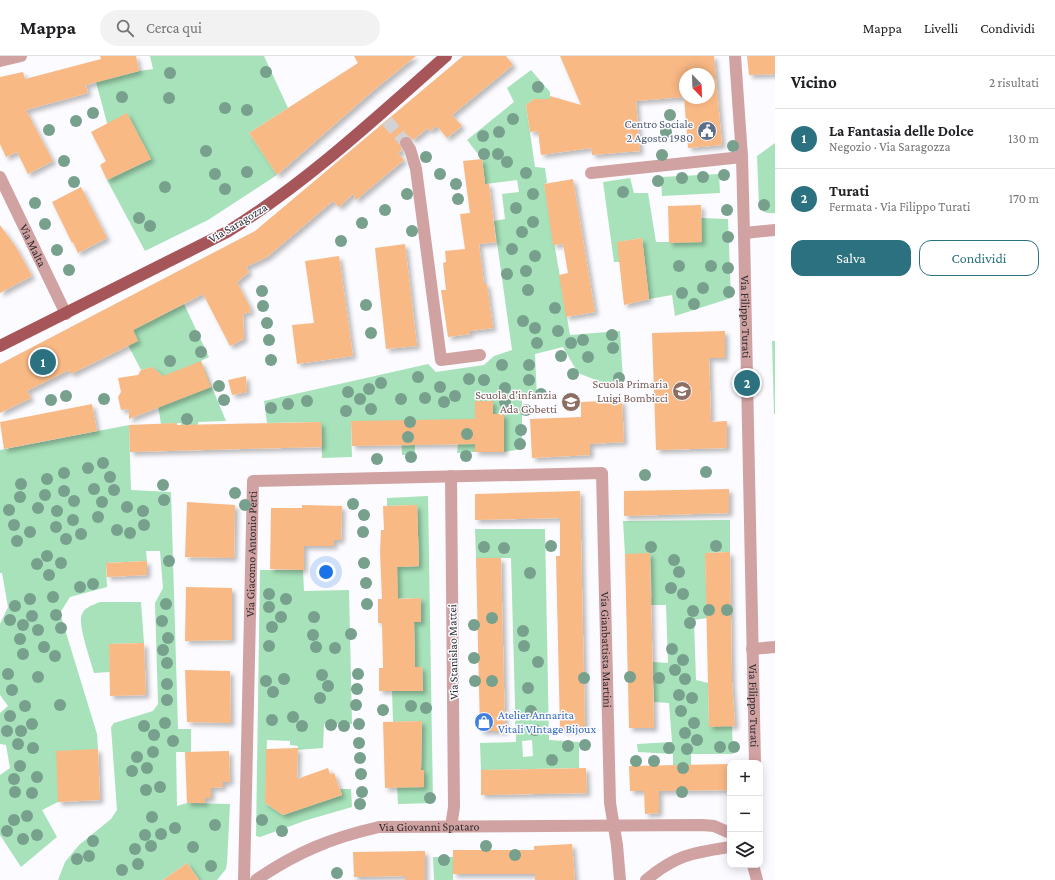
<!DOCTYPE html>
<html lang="it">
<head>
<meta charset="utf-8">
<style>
	body { margin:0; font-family:"Crimson Pro",serif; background:#f2f2f2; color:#202124 }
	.controls { position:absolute; right:12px; bottom:12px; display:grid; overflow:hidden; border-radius:8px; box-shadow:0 2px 10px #0003 }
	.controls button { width:36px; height:36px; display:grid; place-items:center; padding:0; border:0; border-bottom:1px solid #e0e0e0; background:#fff; color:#202124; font:20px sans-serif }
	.compass { position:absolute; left:679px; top:12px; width:36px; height:36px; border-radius:50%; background:#fff; box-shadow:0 2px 10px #0003; rotate:157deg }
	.you { position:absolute; left:326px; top:516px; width:14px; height:14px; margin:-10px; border:3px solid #fff; border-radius:50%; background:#1a73e8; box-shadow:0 0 0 6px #1a73e833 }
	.badge { display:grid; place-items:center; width:26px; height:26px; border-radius:50%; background:#2b717f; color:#fff; font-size:13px; font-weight:700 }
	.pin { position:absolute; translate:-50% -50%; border:2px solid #fff; box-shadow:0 1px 4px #0006 }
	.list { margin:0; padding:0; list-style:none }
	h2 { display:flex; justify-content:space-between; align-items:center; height:52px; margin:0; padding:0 16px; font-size:17px }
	h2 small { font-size:13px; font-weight:400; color:#757577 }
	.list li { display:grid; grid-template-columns:26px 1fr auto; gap:12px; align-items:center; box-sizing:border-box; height:60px; padding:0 16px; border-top:1px solid #e0e0e0 }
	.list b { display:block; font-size:15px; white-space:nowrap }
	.list p { margin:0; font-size:13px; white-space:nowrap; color:#757577 }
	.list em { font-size:13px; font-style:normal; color:#757577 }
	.actions { display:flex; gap:8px; padding:12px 16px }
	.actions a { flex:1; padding:9px 0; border:1px solid #2b717f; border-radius:12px; text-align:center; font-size:14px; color:#2b717f }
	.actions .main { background:#2b717f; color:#fff }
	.icon { flex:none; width:22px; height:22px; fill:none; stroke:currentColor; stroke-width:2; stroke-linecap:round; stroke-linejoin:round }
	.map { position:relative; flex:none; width:775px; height:824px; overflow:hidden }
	header { display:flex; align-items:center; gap:24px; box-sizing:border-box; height:56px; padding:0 20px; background:#fff; border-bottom:1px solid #e0e0e0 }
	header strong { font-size:19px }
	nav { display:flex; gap:22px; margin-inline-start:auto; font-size:14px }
	.search { width:280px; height:36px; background:#f2f2f2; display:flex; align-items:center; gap:10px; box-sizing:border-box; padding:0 14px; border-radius:22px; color:#757577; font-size:15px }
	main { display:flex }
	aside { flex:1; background:#fff }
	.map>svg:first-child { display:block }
	.green { fill:#a7e2ba; fill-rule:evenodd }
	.building { fill:#f9b985; fill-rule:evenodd; filter:url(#shadow) }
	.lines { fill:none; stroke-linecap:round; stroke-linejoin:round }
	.minor-tunnel { stroke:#d3d2d6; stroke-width:12; stroke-dasharray:12 6; stroke-linecap:butt }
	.minor { stroke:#d1a2a2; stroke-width:12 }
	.major { stroke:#a65559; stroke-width:12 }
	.tree { fill:#77a08d }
	.labels { text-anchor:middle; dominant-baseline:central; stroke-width:3; stroke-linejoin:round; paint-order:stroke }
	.service-label { font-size:12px; fill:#4e5e75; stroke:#fcfbff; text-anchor:end }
	.street-label { font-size:12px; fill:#2d2c30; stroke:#fcfbff }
	.education-label { font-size:12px; fill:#785e54; stroke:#fcfbff; text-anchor:end }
	.shop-label { font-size:12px; fill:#366cbe; stroke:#fcfbff; text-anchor:start }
</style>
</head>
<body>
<header>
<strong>Mappa</strong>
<div class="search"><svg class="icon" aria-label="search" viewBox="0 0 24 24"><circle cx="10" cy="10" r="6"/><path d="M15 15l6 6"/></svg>Cerca qui</div>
<nav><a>Mappa</a><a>Livelli</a><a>Condividi</a></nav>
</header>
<main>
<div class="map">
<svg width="775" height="824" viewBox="0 0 775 824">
	<defs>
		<filter id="shadow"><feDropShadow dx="3.5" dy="3.5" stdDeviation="2" flood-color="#0004"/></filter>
	</defs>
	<rect width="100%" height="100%" fill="#fcfbff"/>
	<path class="green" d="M150 0H264L288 52 249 77 277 119 208 164 145 195 107 124 151 103 107 67 96 26 139 15 153 13Z
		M531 14 550 36V45L539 46 538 43H534L526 49 535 111 545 112 547 127 544 128 570 279 620 275 623 325 606 328 578 317 563 291 535 298 537 342 522 343V393L504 396V358H493V345L475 346V396L457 397 458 388 414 364 415 398 402 399 401 374 351 366 352 401 322 402 321 366 267 367 264 345 428 308 436 316 484 309 494 300 512 294 494 165 505 163 502 138 519 136 517 124 485 128 482 103 467 84 514 46 507 32Z
		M775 87V157C767 158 763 157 759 150L757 100Z
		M719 118 720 137 662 140 661 121Z
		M630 122 634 137H648L656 186H701V162L728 163 731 242 675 260 672 239 649 243 642 182 618 186 620 206H614L603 126Z
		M184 248 209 301 201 305 226 365 198 366V372H181V367L161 368 152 311 141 314 128 289 133 274Z
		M772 285H775V358H774Z
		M129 369 131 434 171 436 178 673H191V696H176L177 750 187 747 230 748 227 807 226 813 217 824H199L187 807 163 824H58L65 806 79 789 111 763 117 754 111 671 114 667 153 655 158 648 155 547 163 532 160 495H146L147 505 106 507 107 531 70 541 60 557 97 678 98 693 58 746 42 754 57 781 21 811 0 779V719L10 712 6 689 0 688V657L8 650 0 639V568L8 551 2 517H0V394Z
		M428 440 433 747 398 748 397 731 421 714 422 665 393 666 392 635H423L422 611H415L414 566 420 542 391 543 397 507H403V511L419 510 417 449 387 450V442Z
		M730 464V496L705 497 707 562 694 564 696 624 708 627 709 670H732L733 698H691V709H673V698L638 696 637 688 672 686 669 647 654 646 653 606 668 607 666 549H628L626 542 652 541 650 498H625L623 465Z
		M475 473H545L549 684 579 686V712L481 714 480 687 516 686 511 502H476ZM532 684 533 700 523 701 522 685Z
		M260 514H303L304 535 349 534 352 668H324L323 692 297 694 298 690 290 689V685L267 684 265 747 283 759 342 739 340 733H351L352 751 307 764 260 781 256 780Z
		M100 546H141L144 587 109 588 110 616 94 617C91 605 77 568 82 558 85 551 93 549 100 546Z
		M433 801H453V824H434Z"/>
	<path class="building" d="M100 0H136L139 15 86 29 88 37 26 54 53 105 28 118 17 96 6 101 0 88V21L23 16 25 23 101 3Z
		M354 0H416L374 34 277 119 249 77 358 7Z
		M463 0H506L513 9 452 59 462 70 447 82 437 70 430 75 428 72 413 84 409 80 402 81 399 87 402 94 398 97 404 104 356 144 353 138 339 151 333 145 267 201 246 211 249 216 237 226 251 253 249 254 251 256 243 258 244 283 230 290 203 238 133 274 138 285 71 318 69 314 27 335 31 342 0 357V308L255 175Z
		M560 0H714L722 89 688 92 684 41 636 45 640 95 592 99 591 92 541 99 538 75 530 76 526 49 534 43H550V40L581 49ZM685 18H709V42H685Z
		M747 0H775V18L749 19Z
		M127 57 151 103 107 124 100 109 106 105 91 76Z
		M482 103 485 128H489L496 186 479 188 484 228H487L493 272 470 275V278L448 281 441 234H446L443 207 446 206 445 195 465 193 460 158 470 157 463 105Z
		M573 123 595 256 566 261 559 219 568 217 563 188 553 189 544 128Z
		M81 131 107 182 78 197 73 186 72 187 52 146Z
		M701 149 702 186 669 187 668 150Z
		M0 169 16 191 32 220 0 237Z
		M642 182 649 243 624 249 617 186Z
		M405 188 417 290 386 293 375 192Z
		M339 200 353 300 297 308 292 269 314 267 305 205Z
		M725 275V302H709L711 366 727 365V392L656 394 652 277Z
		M201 305 211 331 129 363V353L121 354 118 341 121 336 118 322 138 319 141 314 152 311 163 320Z
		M246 320 247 336 232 339 228 324Z
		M622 344 624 386 590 388V399L532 402 530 363 581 361V346Z
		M475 345H493V358H504V396H475V388L352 390 351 365 475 363Z
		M92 348 97 375 4 393 0 366Z
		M321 366 322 391 130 396 129 369 177 367V369Z
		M729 433V457L624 460V435Z
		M580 435 585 673 560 674 556 500H560V462L475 464V438Z
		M187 446 235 449 234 502 185 501Z
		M302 449 342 450 341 484H334V490H304V514L270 513 271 452H302Z
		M417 449 419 510 397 511 398 543 421 542V566H414L415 611H422L423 635H379V612H383L382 567H378V543H382L380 496 381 474H384L383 450Z
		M730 496 732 626 735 670 709 671 705 497Z
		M650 497 654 672H629L625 498Z
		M476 502H501L505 675H480Z
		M147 505V519L107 521 106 507Z
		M186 531 232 532V584L185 585Z
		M144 587 146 639 110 640 109 588Z
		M185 614 230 615 231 667 187 666Z
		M422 665 421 714H424V731L385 732 383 666Z
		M298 692 297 723 328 712 330 718 334 717 342 739 283 759 265 747 266 693Z
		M98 693 100 744 58 746 56 695Z
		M229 695 230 726H223V731L211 732V742H205V747H187L185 696Z
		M730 708V734L659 735V757L645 758 644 735H630L629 710Z
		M586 712 587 737 481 739V714Z
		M572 788 575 824H535V818H453V794H534V790Z
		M425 795V824H405V820L354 821 353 796Z
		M187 807 199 824H163Z"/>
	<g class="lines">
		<path class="minor-tunnel" d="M387 65 406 87"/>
		<g class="minor">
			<path id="s1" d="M735 0 742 101 744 177 755 707"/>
			<path d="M0 5 21 0"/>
			<path d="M406 87 410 93 416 113 441 304 480 299"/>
			<path d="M591 117 742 101"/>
			<path id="s2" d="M0 121 66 258"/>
			<path d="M744 177 775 174"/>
			<path d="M752 593 775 591"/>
			<path d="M451 771 454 751 451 420"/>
			<path d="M753 809 757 824"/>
			<path id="s3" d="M244 824 253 425 602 417 610 747 617 789 620 824"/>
			<path id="s4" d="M256 824C297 796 331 782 379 771L702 769 714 770 730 777"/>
			<path d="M646 824C676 799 692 797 730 791"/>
		</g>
		<path class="major" d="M0 290 227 176C306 127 376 62 446 0"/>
	</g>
	<g class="tree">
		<circle cx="266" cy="16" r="6"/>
		<circle cx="170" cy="17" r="6"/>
		<circle cx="538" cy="31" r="6"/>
		<circle cx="122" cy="41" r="6"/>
		<circle cx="169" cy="42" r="6"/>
		<circle cx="225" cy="52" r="6"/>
		<circle cx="247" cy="54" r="6"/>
		<circle cx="93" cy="57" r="6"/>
		<circle cx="670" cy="59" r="6"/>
		<circle cx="513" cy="63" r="6"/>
		<circle cx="76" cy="65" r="6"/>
		<circle cx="49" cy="74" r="6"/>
		<circle cx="499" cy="76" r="6"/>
		<circle cx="666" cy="76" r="6"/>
		<circle cx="483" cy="80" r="6"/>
		<circle cx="733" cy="90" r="6"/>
		<circle cx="206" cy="95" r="6"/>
		<circle cx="484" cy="98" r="6"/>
		<circle cx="498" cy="98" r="6"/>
		<circle cx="662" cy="99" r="6"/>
		<circle cx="426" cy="101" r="6"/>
		<circle cx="64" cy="105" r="6"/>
		<circle cx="507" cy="106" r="6"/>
		<circle cx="247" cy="116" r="6"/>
		<circle cx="526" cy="117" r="6"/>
		<circle cx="215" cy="118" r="6"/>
		<circle cx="440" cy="118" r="6"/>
		<circle cx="724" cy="119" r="6"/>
		<circle cx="703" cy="121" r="6"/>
		<circle cx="682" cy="122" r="6"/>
		<circle cx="658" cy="125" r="6"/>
		<circle cx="74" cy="126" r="6"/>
		<circle cx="456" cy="128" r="6"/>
		<circle cx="165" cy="131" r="6"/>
		<circle cx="225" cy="133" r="6"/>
		<circle cx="623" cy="136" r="6"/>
		<circle cx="407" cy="138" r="6"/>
		<circle cx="533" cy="138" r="6"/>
		<circle cx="458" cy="143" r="6"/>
		<circle cx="35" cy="147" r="6"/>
		<circle cx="764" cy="149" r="6"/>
		<circle cx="516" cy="152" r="6"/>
		<circle cx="385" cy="154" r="6"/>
		<circle cx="727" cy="154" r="6"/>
		<circle cx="139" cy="162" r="6"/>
		<circle cx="533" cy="166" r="6"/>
		<circle cx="362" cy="167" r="6"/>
		<circle cx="45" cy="168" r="6"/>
		<circle cx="150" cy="170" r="6"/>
		<circle cx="412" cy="175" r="6"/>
		<circle cx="522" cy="176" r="6"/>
		<circle cx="728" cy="181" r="6"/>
		<circle cx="341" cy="185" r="6"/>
		<circle cx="512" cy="193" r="6"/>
		<circle cx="57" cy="194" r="6"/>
		<circle cx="535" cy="200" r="6"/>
		<circle cx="679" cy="210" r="6"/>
		<circle cx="711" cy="210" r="6"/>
		<circle cx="728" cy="212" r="6"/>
		<circle cx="69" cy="214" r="6"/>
		<circle cx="526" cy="215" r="6"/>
		<circle cx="507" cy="218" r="6"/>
		<circle cx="703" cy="232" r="6"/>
		<circle cx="528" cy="234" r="6"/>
		<circle cx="262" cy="235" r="6"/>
		<circle cx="729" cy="236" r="6"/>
		<circle cx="682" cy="237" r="6"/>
		<circle cx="694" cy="248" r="6"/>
		<circle cx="366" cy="249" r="6"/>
		<circle cx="263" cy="250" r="6"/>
		<circle cx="555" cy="252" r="6"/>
		<circle cx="523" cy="265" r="6"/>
		<circle cx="267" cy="267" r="6"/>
		<circle cx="535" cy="272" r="6"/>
		<circle cx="558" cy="275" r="6"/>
		<circle cx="371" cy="277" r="6"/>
		<circle cx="612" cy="279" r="6"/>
		<circle cx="195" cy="280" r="6"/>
		<circle cx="269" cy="284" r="6"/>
		<circle cx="583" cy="284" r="6"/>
		<circle cx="537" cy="287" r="6"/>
		<circle cx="571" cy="287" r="6"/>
		<circle cx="613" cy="292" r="6"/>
		<circle cx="201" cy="296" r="6"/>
		<circle cx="561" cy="300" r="6"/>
		<circle cx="588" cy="301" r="6"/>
		<circle cx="271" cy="304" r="6"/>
		<circle cx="170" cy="305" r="6"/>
		<circle cx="502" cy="309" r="6"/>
		<circle cx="529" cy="309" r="6"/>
		<circle cx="573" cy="318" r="6"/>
		<circle cx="418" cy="321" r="6"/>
		<circle cx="619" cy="322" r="6"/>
		<circle cx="469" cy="323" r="6"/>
		<circle cx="484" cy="324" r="6"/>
		<circle cx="529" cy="324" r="6"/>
		<circle cx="381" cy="327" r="6"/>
		<circle cx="219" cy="330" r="6"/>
		<circle cx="440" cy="331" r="6"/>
		<circle cx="505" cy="332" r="6"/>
		<circle cx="369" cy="333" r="6"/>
		<circle cx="348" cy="336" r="6"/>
		<circle cx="541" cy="338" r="6"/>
		<circle cx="66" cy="340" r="6"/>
		<circle cx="455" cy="340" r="6"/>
		<circle cx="425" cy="342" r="6"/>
		<circle cx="104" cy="343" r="6"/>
		<circle cx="360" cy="343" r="6"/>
		<circle cx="401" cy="343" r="6"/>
		<circle cx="51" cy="344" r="6"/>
		<circle cx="224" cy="344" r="6"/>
		<circle cx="307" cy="345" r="6"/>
		<circle cx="444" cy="346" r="6"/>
		<circle cx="505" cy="346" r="6"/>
		<circle cx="288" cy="348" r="6"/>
		<circle cx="271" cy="352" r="6"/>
		<circle cx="371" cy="353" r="6"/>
		<circle cx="526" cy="354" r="6"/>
		<circle cx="346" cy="355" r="6"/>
		<circle cx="187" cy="363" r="6"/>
		<circle cx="410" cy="366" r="6"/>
		<circle cx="521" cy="374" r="6"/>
		<circle cx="467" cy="378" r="6"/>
		<circle cx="408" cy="381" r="6"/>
		<circle cx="520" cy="388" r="6"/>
		<circle cx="466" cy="400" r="6"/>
		<circle cx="411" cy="401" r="6"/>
		<circle cx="377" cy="403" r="6"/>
		<circle cx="103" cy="407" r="6"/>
		<circle cx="88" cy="412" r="6"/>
		<circle cx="706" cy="416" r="6"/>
		<circle cx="64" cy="417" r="6"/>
		<circle cx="645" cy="419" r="6"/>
		<circle cx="110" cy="421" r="6"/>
		<circle cx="47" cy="423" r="6"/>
		<circle cx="21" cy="428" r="6"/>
		<circle cx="163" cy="429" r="6"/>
		<circle cx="94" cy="433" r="6"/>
		<circle cx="114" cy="434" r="6"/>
		<circle cx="64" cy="435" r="6"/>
		<circle cx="235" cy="437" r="6"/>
		<circle cx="45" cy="439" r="6"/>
		<circle cx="20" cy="441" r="6"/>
		<circle cx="164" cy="444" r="6"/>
		<circle cx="74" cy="445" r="6"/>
		<circle cx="102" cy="446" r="6"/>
		<circle cx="353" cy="448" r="6"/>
		<circle cx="245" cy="449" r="6"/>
		<circle cx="127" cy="451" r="6"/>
		<circle cx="38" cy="452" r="6"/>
		<circle cx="9" cy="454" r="6"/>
		<circle cx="57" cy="455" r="6"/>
		<circle cx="143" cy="455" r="6"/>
		<circle cx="364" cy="459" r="6"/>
		<circle cx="98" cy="461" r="6"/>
		<circle cx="73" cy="464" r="6"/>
		<circle cx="14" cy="469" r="6"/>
		<circle cx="144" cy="469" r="6"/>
		<circle cx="56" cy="471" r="6"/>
		<circle cx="117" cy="474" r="6"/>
		<circle cx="30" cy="476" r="6"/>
		<circle cx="363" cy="476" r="6"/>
		<circle cx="130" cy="477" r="6"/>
		<circle cx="81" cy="478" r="6"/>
		<circle cx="66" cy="483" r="6"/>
		<circle cx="17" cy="485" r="6"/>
		<circle cx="551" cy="490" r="6"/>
		<circle cx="716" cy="490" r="6"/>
		<circle cx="484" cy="491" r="6"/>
		<circle cx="651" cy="491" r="6"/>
		<circle cx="504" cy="492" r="6"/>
		<circle cx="47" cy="500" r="6"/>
		<circle cx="674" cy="504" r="6"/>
		<circle cx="169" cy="505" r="6"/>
		<circle cx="61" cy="507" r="6"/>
		<circle cx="364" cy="507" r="6"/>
		<circle cx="37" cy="508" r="6"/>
		<circle cx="679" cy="516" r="6"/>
		<circle cx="530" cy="517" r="6"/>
		<circle cx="49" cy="519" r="6"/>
		<circle cx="366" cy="527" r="6"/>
		<circle cx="93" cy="528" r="6"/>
		<circle cx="80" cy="531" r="6"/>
		<circle cx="671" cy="532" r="6"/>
		<circle cx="269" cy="538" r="6"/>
		<circle cx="683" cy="538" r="6"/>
		<circle cx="53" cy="541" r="6"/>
		<circle cx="30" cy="543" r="6"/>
		<circle cx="286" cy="543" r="6"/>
		<circle cx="166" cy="548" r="6"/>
		<circle cx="367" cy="548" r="6"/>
		<circle cx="15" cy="550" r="6"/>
		<circle cx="269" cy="551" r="6"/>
		<circle cx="709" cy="554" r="6"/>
		<circle cx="727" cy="554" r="6"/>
		<circle cx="693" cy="555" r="6"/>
		<circle cx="56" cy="559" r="6"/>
		<circle cx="32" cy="560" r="6"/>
		<circle cx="281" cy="561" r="6"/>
		<circle cx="314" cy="561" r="6"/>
		<circle cx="492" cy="562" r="6"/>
		<circle cx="10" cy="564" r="6"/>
		<circle cx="162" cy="565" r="6"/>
		<circle cx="690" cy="567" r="6"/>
		<circle cx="23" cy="569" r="6"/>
		<circle cx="474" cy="569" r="6"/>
		<circle cx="272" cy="571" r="6"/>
		<circle cx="61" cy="572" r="6"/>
		<circle cx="38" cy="574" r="6"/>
		<circle cx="523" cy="575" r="6"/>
		<circle cx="351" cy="578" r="6"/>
		<circle cx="313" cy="579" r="6"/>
		<circle cx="168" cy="582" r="6"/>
		<circle cx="20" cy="583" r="6"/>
		<circle cx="269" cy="590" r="6"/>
		<circle cx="524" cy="590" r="6"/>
		<circle cx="44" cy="591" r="6"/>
		<circle cx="316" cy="591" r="6"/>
		<circle cx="335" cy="592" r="6"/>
		<circle cx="672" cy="593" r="6"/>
		<circle cx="163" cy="594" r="6"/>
		<circle cx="23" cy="598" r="6"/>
		<circle cx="55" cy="600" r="6"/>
		<circle cx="474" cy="602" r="6"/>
		<circle cx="683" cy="604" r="6"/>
		<circle cx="538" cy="606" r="6"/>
		<circle cx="167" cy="607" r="6"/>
		<circle cx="675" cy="614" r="6"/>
		<circle cx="8" cy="618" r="6"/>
		<circle cx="358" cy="618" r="6"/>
		<circle cx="322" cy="619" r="6"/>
		<circle cx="38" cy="621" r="6"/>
		<circle cx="630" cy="621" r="6"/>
		<circle cx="584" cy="622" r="6"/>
		<circle cx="659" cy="622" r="6"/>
		<circle cx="284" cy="623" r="6"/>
		<circle cx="685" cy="623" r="6"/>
		<circle cx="266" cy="625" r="6"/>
		<circle cx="475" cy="625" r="6"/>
		<circle cx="492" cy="625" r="6"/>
		<circle cx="167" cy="628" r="6"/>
		<circle cx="328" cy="630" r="6"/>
		<circle cx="528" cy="632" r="6"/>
		<circle cx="357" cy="633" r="6"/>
		<circle cx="12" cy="634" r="6"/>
		<circle cx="273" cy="636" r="6"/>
		<circle cx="679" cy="639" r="6"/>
		<circle cx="320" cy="642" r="6"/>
		<circle cx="692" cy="642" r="6"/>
		<circle cx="167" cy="644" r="6"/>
		<circle cx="60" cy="649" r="6"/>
		<circle cx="356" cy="649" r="6"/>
		<circle cx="25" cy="650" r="6"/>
		<circle cx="411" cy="650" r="6"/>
		<circle cx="426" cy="652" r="6"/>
		<circle cx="383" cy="654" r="6"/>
		<circle cx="531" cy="655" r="6"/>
		<circle cx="681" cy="655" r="6"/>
		<circle cx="10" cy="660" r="6"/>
		<circle cx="293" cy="661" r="6"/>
		<circle cx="272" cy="664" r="6"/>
		<circle cx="165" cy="667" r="6"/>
		<circle cx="694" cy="667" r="6"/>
		<circle cx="32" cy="668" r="6"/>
		<circle cx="359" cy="668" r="6"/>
		<circle cx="331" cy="669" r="6"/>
		<circle cx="144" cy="670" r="6"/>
		<circle cx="302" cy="670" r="6"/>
		<circle cx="344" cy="670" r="6"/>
		<circle cx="535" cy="674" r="6"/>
		<circle cx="7" cy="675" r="6"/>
		<circle cx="21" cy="675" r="6"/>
		<circle cx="685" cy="677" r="6"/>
		<circle cx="154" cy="679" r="6"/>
		<circle cx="697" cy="684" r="6"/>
		<circle cx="173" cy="685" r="6"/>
		<circle cx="359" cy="687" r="6"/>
		<circle cx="18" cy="688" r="6"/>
		<circle cx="585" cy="689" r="6"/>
		<circle cx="568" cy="690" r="6"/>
		<circle cx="720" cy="691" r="6"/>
		<circle cx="734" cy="691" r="6"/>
		<circle cx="33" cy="692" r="6"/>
		<circle cx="669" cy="692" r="6"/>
		<circle cx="687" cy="693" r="6"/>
		<circle cx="153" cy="696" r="6"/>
		<circle cx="137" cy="701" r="6"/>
		<circle cx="360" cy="702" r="6"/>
		<circle cx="552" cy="704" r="6"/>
		<circle cx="636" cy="705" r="6"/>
		<circle cx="654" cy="705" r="6"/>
		<circle cx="20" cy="710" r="6"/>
		<circle cx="147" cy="712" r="6"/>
		<circle cx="683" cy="712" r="6"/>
		<circle cx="132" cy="715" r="6"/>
		<circle cx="361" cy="718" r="6"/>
		<circle cx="37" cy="721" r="6"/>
		<circle cx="14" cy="723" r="6"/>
		<circle cx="160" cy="731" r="6"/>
		<circle cx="146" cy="734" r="6"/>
		<circle cx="15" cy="736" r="6"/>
		<circle cx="362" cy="736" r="6"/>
		<circle cx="682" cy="736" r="6"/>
		<circle cx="32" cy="737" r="6"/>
		<circle cx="430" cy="742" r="6"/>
		<circle cx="360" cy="748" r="6"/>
		<circle cx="27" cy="760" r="6"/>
		<circle cx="152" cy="761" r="6"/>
		<circle cx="14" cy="764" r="6"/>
		<circle cx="262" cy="764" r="6"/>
		<circle cx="215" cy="769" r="6"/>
		<circle cx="175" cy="772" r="6"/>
		<circle cx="7" cy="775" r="6"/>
		<circle cx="282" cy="775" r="6"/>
		<circle cx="161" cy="778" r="6"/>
		<circle cx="37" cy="779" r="6"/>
		<circle cx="145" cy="779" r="6"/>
		<circle cx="23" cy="783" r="6"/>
		<circle cx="93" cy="785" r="6"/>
		<circle cx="151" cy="790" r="6"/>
		<circle cx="486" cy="790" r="6"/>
		<circle cx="193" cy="791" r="6"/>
		<circle cx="135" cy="793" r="6"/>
		<circle cx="515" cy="799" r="6"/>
		<circle cx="89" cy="800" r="6"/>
		<circle cx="77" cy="803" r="6"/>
		<circle cx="444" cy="804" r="6"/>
		<circle cx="138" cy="808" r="6"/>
		<circle cx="211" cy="810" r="6"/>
		<circle cx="122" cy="814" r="6"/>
		<circle cx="337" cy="817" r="6"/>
	</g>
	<defs>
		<symbol id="civic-disc" viewBox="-11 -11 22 22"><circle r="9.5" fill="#5c6f8a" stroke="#fcfbff"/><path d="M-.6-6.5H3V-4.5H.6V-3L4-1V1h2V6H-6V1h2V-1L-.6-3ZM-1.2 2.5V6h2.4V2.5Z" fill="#fff"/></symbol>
		<symbol id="school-disc" viewBox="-11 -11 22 22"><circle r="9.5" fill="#8d6e63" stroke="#fcfbff"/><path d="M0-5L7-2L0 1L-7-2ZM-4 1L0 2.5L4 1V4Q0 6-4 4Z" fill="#fff"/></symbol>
		<symbol id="shop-disc" viewBox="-11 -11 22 22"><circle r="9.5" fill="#3f7fe0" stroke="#fcfbff"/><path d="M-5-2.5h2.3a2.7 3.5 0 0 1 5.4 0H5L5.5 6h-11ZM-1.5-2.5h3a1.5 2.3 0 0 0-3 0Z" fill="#fff"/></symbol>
	</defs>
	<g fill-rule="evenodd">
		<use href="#civic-disc" x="696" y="64" width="22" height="22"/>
		<use href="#school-disc" x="671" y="324" width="22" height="22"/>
		<use href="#school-disc" x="560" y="335" width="22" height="22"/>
		<use href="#shop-disc" x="473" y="655" width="22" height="22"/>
	</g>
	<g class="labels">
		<g class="service-label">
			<text x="693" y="68">Centro Sociale<tspan x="693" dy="14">2 Agosto 1980</tspan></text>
		</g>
		<g class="street-label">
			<text transform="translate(238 167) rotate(-31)">Via Saragozza</text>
			<text stroke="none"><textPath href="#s2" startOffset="76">Via Malta</textPath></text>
			<text stroke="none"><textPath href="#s1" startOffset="261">Via Filippo Turati</textPath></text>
			<text stroke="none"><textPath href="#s3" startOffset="326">Via Giacomo Antonio Perti</textPath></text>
			<text stroke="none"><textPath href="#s3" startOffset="925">Via Gianbattista Martini</textPath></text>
			<text transform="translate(453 596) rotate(-91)">Via Stanislao Mattei</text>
			<text stroke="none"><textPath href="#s1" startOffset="650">Via Filippo Turati</textPath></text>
			<text stroke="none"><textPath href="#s4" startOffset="185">Via Giovanni Spataro</textPath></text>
		</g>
		<g class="education-label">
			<text x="668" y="328">Scuola Primaria<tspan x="668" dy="14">Luigi Bombicci</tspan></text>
			<text x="557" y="339">Scuola d'infanzia<tspan x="557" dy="14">Ada Gobetti</tspan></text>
		</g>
		<g class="shop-label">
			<text x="498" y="659">Atelier Annarita<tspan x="498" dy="14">Vitali VIntage Bijoux</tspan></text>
		</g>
	</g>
</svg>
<div class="controls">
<button>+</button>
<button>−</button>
<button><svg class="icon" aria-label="layers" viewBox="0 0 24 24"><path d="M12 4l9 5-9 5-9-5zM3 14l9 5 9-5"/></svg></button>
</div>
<svg class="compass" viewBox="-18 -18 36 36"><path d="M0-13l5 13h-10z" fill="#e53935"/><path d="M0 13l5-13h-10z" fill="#757577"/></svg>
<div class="you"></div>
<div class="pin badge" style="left:43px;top:306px">1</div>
<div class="pin badge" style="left:747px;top:327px">2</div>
</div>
<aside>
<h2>Vicino<small>2 risultati</small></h2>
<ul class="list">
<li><span class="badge">1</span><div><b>La Fantasia delle Dolce</b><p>Negozio · Via Saragozza</p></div><em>130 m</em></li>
<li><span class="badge">2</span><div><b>Turati</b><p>Fermata · Via Filippo Turati</p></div><em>170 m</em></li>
</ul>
<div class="actions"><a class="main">Salva</a><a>Condividi</a></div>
</aside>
</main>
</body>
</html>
